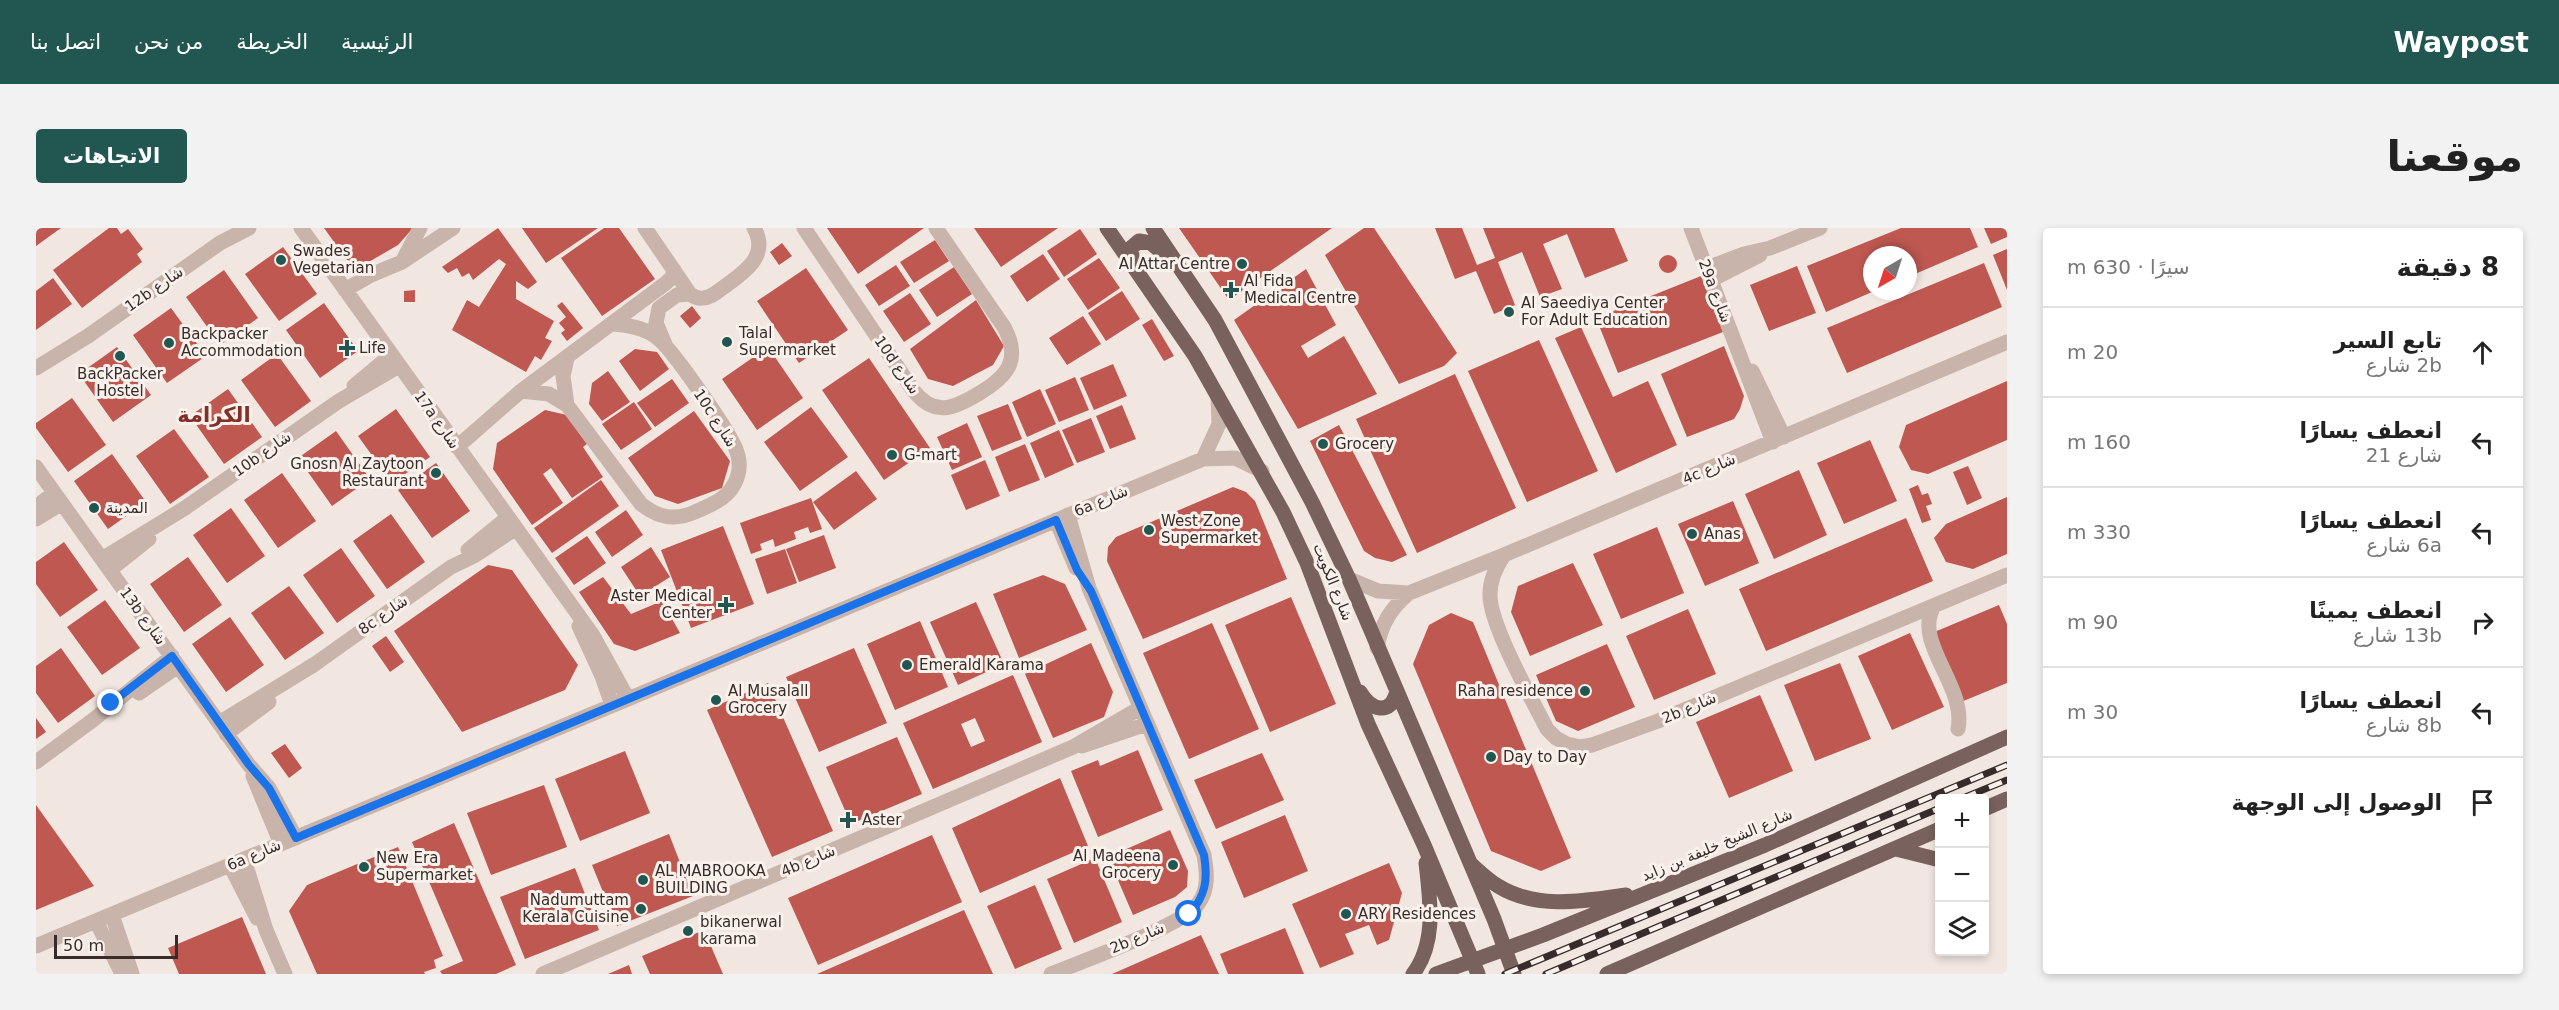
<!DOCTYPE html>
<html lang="ar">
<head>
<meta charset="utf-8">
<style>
	body { margin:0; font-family:"DejaVu Sans",Cairo,sans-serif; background:#f2f2f2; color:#222; direction:rtl }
	.controls { position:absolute; right:18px; bottom:18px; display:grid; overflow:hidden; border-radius:6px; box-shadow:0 3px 9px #0003 }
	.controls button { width:54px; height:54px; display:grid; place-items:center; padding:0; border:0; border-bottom:2px solid #e0e0e0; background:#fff; color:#222; font:30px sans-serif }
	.compass { position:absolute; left:1827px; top:18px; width:54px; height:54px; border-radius:50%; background:#fff; box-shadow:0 3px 9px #0003; rotate:219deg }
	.scale { position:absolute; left:18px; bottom:15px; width:124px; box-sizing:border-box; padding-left:6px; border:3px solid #382c2b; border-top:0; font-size:16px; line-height:21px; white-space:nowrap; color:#382c2b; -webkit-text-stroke:4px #f9f1ec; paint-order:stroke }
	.stop { position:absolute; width:18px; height:18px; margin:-14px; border:4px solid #1a73e8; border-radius:50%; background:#fff }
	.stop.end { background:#1a73e8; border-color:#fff; box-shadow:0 2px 6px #0008 }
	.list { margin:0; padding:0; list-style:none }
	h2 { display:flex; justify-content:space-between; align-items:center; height:78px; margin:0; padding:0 24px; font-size:26px }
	h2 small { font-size:20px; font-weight:400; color:#767676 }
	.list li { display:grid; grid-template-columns:39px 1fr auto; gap:18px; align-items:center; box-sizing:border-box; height:90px; padding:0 24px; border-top:2px solid #e0e0e0 }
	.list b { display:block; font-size:22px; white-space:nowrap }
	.list p { margin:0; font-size:20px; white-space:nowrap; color:#767676 }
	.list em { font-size:20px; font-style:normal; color:#767676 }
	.icon { flex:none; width:33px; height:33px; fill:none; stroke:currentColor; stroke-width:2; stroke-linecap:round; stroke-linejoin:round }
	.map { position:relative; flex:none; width:1971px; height:746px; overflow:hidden; direction:ltr; border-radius:6px }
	header { display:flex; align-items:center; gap:36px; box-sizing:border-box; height:84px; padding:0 30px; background:#225751; color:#fff }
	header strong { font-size:28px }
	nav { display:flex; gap:33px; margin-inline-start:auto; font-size:21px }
	.intro { display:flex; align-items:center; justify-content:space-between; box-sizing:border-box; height:144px; padding:0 36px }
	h1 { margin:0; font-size:42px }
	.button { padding:15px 27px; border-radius:6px; background:#225751; color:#fff; font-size:21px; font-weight:700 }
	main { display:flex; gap:36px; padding:0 36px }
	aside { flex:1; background:#fff; border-radius:6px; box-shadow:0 3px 9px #0003 }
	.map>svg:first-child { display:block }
	.building { fill:#be5851; fill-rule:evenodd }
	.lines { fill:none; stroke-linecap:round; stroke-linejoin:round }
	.minor { stroke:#c9b4ac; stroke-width:15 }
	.major { stroke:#79615d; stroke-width:15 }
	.rail-casing { stroke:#382c2b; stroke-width:7 }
	.rail { stroke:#f9f1ec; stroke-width:4.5; stroke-dasharray:14; stroke-linecap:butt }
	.route { stroke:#1a73e8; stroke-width:8 }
	.poi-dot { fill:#225751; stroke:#f9f1ec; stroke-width:2 }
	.labels { text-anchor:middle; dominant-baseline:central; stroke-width:6; stroke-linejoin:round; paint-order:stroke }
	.poi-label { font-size:15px; fill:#382c2b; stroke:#f9f1ec; text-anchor:start }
	.street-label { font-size:15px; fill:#382c2b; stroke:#f9f1ec }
	.district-label { font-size:21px; font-weight:bold; fill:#822e29; stroke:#f9f1ec }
</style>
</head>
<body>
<header>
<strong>Waypost</strong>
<nav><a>الرئيسية</a><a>الخريطة</a><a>من نحن</a><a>اتصل بنا</a></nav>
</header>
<div class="intro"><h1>موقعنا</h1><a class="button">الاتجاهات</a></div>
<main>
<aside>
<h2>8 دقيقة<small>سيرًا · 630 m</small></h2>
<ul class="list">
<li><svg class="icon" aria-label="ahead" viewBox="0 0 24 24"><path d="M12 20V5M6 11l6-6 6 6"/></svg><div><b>تابع السير</b><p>2b شارع</p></div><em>20 m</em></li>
<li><svg class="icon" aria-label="left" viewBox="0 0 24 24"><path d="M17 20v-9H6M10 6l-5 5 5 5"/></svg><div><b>انعطف يسارًا</b><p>شارع 21</p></div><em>160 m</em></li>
<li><svg class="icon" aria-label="left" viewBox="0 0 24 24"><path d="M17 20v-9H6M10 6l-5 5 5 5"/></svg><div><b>انعطف يسارًا</b><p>6a شارع</p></div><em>330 m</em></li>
<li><svg class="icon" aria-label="right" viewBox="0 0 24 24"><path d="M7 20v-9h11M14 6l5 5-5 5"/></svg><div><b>انعطف يمينًا</b><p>13b شارع</p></div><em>90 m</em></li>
<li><svg class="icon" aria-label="left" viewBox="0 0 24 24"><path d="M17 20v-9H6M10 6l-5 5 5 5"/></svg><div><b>انعطف يسارًا</b><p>8b شارع</p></div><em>30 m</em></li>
<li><svg class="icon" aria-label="arrive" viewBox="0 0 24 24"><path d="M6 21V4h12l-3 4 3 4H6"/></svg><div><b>الوصول إلى الوجهة</b></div></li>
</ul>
</aside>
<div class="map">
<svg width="1971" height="746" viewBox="0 0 1971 746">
	<rect width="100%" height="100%" fill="#f2e6e0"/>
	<path class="building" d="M0 0H25L0 18Z
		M73 0H81L85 6 92 1 107 21 101 26 106 34 46 80 17 42Z
		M288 0H377L362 17 331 35 311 32Z
		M462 0 501 54 492 61 480 53V71L518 93 509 110 516 113 505 132 499 128 490 144 416 102 431 72 443 79 470 36 463 31 437 52 433 45 426 49 421 40 412 45 406 39Z
		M486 0H562L510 35Z
		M568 0H583L619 51 566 88 525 30Z
		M791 0H888L822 46Z
		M938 0H1022L965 39Z
		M1143 0H1296L1193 72Z
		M1328 0H1338L1421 125 1408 138 1363 156 1289 27Z
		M1399 0H1426L1441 37 1459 30 1447 0H1578L1592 33 1549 50 1531 6 1507 16 1526 61 1504 69 1486 24 1462 34 1479 77 1458 86 1440 43 1419 51Z
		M1865 0H1934L1942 19 1872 49V27H1836V64L1790 84 1771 38Z
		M1948 0H1971V9L1955 16Z
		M1044 1 1061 26 1028 49 1011 23Z
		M899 12 913 33 878 55 864 34Z
		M746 15 756 28 743 37 734 24Z
		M247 19 281 66 243 93 209 46Z
		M1971 21V62L1957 27Z
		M1007 26 1024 51 991 74 974 48Z
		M1623 36a9 9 0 1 1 18 0a9 9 0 1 1-18 0Z
		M1063 30 1084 60 1052 82 1031 51Z
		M1948 35 1966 79 1811 145 1791 100Z
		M860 37 874 58 843 78 829 57Z
		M1761 38 1780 85 1733 103 1714 57Z
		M918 39 936 66 901 89 883 62Z
		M770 40 812 102 763 135 721 73Z
		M1270 41 1300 97 1265 118 1272 130 1308 108 1341 166 1262 201 1198 92Z
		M188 42 222 90 184 117 150 69Z
		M1665 48 1687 104 1582 145 1560 90Z
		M17 50 36 76 0 102V63Z
		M379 62V74H368V63Z
		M1086 63 1104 91 1070 113 1052 85Z
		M874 65 895 96 868 114 847 83Z
		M940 72 968 118 957 137 917 158 892 151 874 121Z
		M526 74 547 100 531 113 525 105 529 102 523 95 530 89 521 78Z
		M288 75 322 123 284 150 250 102Z
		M656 78 665 90 654 100 644 88Z
		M135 80 170 128 131 155 97 107Z
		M1047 88 1065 116 1031 137 1013 110Z
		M1116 91 1138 128 1128 133 1106 97Z
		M1545 99 1577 169 1612 153 1641 217 1580 245 1519 110Z
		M1503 112 1562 243 1491 274 1432 143Z
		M1688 118 1708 168 1704 181 1698 191 1651 209 1625 146Z
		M81 119 115 167 77 194 43 146Z
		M732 119 767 170 721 202 686 151Z
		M599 121 621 124 633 141 604 163 583 133Z
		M241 126 275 173 239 199 205 152Z
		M833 130 894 220 848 252 786 162Z
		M1077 136 1091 168 1058 182 1044 150Z
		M572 143 594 174 566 193 553 176 556 155Z
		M1419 146 1480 280 1381 325 1320 191Z
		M1039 149 1053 182 1023 194 1009 162Z
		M636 151 653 175 619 199 601 175Z
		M1971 153V212L1892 246 1875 242 1863 219 1870 197Z
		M192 161 226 209 188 236 154 188Z
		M1004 161 1020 196 991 209 976 174Z
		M36 170 70 217 32 244 0 200V195Z
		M598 174 616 201 585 222 566 196Z
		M972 176 986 211 956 223 941 188Z
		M1086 177 1100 211 1074 221 1060 188Z
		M775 179 812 229 764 263 728 214Z
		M360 181 394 229 356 255 322 208Z
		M509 182 531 187 551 216 547 219 567 249 536 270 515 240 507 246 527 275 496 297 457 241 461 215Z
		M658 183 694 233 686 260 642 276 619 268 592 230Z
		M1055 190 1069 224 1041 235 1026 202Z
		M931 195 946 229 916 242 901 209Z
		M1303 197 1371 327 1356 334 1339 330 1328 323 1274 213Z
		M138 201 173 249 134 276 100 228Z
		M1023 202 1038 237 1009 250 994 215Z
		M300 203 334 251 296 278 262 230Z
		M1834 212 1861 273 1808 296 1781 235Z
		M989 216 1004 252 973 264 959 229Z
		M76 226 110 274 72 301 38 253Z
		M949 232 964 268 930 282 915 247Z
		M400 235 434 283 396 310 362 262Z
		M1932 238 1946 270 1931 277 1917 244Z
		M1763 242 1791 307 1738 331 1709 266Z
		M820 243 841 271 798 302 777 274Z
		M246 245 280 293 242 320 208 272Z
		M565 252 583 278 516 325 498 300Z
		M1882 257 1886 267 1892 265 1896 276 1890 278 1895 292 1886 295 1873 261Z
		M1197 259 1210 264 1219 273 1251 351 1107 411 1071 333 1072 319 1080 309Z
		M1971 269V326L1937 341 1910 334 1898 310 1910 296Z
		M775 270 786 301 774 305 772 299 758 304 760 311 739 319 737 311 724 316 726 322 715 326 704 295Z
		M1697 273 1723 335 1669 358 1642 296Z
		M195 280 229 328 191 355 157 307Z
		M590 282 607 307 576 329 559 304Z
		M355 286 389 334 351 361 317 313Z
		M1870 290 1897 353 1730 423 1703 361Z
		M687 298 718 376 655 400 625 322Z
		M1621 299 1648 365 1585 391 1557 326Z
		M788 307 800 340 763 354 750 321Z
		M551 308 570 335 538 357 519 330Z
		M28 314 62 362 24 389 0 356V334Z
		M615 319 634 349 604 368 585 339Z
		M305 320 339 368 301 395 267 347Z
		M749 321 761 355 731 366 719 331Z
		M152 329 186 377 148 404 114 356Z
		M1537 335 1567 397 1494 428 1475 384 1482 358Z
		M452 337 476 342 542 437 529 462 426 504 358 403Z
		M1007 347 1029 356 1051 402 983 430 957 366Z
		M567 349 595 386 626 373 644 405 599 423 578 416 543 364Z
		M253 358 288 405 249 432 215 385Z
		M1255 369 1300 476 1234 504 1189 397Z
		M69 372 104 420 66 447 31 399Z
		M940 374 968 436 922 457 894 394Z
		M1963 377 1971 396V455L1925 474 1896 405Z
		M1652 381 1680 446 1618 472 1590 408Z
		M1415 385 1437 394 1535 630 1505 643 1455 623 1377 436 1393 397Z
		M194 389 228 437 190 464 156 416Z
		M884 393 912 459 859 482 831 416Z
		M1176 395 1223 501 1153 531 1107 425Z
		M1874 405 1908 479 1856 502 1822 428Z
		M350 408 368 434 354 444 336 418Z
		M1055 415 1077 464 1068 489 1017 510 989 446Z
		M1571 416 1599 479 1542 503 1520 493 1500 447Z
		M25 420 59 468 22 495 0 465V438Z
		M818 420 851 495 783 524 750 449Z
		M1804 435 1835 511 1779 533 1748 457Z
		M977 447 1006 514 897 561 867 495ZM939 490 949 513 935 519 925 496Z
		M732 455 797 603 736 629 671 482Z
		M1724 467 1757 543 1693 570 1660 494Z
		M0 490 10 504 0 511Z
		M861 509 886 566 815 596 790 539Z
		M249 516 266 540 253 550 235 525Z
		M1102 522 1127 582 1062 609 1035 543 1062 532 1064 538Z
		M589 523 614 585 544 613 519 551Z
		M1226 525 1248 572 1180 601 1158 552Z
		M1024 550 1052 618 944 665 916 600Z
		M508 557 531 619 455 647 431 585Z
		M0 577 58 658 0 682Z
		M1249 587 1272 643 1208 670 1185 614Z
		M418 595 480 737 460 746H406L404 743 427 733 376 614Z
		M1134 602 1152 643 1151 659 1139 669 1097 687 1072 629Z
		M633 606 657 668 581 698 556 637Z
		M896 607 926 674 782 737 752 670Z
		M362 619 407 728 398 732 400 740 388 744 389 746H281L253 683 271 657Z
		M1059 630 1086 694 1038 715 1011 651Z
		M1353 635 1366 665 1353 712 1341 717 1333 697 1309 706 1318 726 1284 740 1256 676Z
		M539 640 563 702 489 731 464 669Z
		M999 657 1026 721 979 741 951 678Z
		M928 682 957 746H781Z
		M206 689 230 746H143L132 720Z
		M1249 700 1268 746H1192L1184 726Z
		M668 702 687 746H614L606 728Z
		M1165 707 1183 746H1076Z
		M593 737 596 746H572Z"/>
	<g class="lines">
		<path class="minor" d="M265 0 556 406 592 471
			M384 0 366 34 417 0
			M609 0 654 66C658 69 662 71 667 70 675 70 682 63 688 59 708 44 734 28 718 0
			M768 0 877 162C898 189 917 181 942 166 971 149 986 132 968 99L900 0
			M1655 0 1737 214
			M1671 40 1708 26 1734 20 1784 0
			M1675 52 1724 27
			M309 62 335 47 366 34
			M629 116 620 95 623 80 641 67 654 66
			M531 130 527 148 531 177
			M0 140 52 108 184 15 213 0
			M1716 143 1748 209
			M318 158 355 127
			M485 163 513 166 531 177 605 276C622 290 639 293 659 284 677 276 694 270 701 250 705 239 703 226 697 215 688 197 634 117 619 108 606 99 591 97 576 96
			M421 219 485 163 630 55 636 49 638 42
			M1167 231 1183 196 1182 168
			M0 239 213 537 233 560 260 610
			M0 279 18 265
			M0 291 26 275
			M1020 292 1040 340
			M432 322 471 290
			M1468 327C1460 339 1454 351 1454 366 1453 396 1496 471 1511 501L1520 510 1531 516 1544 519 1556 517 1622 493 1971 347
			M66 331 149 280 303 173 363 138
			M74 342 113 311
			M1313 351 1342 363 1373 365
			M1898 378C1876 414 1931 458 1922 501
			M543 398 566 448 576 477
			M1341 420C1345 396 1355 380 1373 365L1468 327 1971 114
			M103 465 142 438
			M183 495 279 436 415 339 438 328 479 301
			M190 506 233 474
			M1046 518 1111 496
			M0 534 57 492 136 428
			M217 548 245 616
			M208 631 230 702 249 746
			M194 637 221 690
			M76 687 96 746
			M60 693 86 746
			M0 718 1167 231 1199 230 1226 243
			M507 746 1037 519 1104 480
			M1015 746C1044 734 1148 697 1162 676 1173 661 1171 645 1168 627L1053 360 1032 287"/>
		<path class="major" d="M1071 0 1159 128 1247 284 1271 335 1332 496 1388 617 1442 746
			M1117 0 1179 92 1276 274 1313 351 1361 463 1458 691 1478 746
			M1097 36 1095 20 1103 13 1115 15 1130 28
			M1324 464C1334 482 1355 489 1361 463
			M1948 581 1971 571
			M1860 621 1904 632
			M1436 637C1444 644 1452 652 1462 658 1501 682 1548 673 1590 667
			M1377 746C1401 714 1394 672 1390 635
			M1400 746 1507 707 1729 617 1971 509
			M1571 746 1904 601"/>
		<defs>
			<path id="rail" d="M1927 570 1971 552
				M1469 746 1971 537
				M1510 746 1904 580"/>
		</defs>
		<use href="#rail" class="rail-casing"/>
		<use href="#rail" class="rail"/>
	</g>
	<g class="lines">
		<path class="route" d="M75 475 136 428 213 537 233 560 260 610 1020 292 1041 342 1055 363 1168 627C1172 651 1170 668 1153 686"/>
	</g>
	<g class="poi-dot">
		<circle cx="245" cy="32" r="6"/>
		<circle cx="1206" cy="36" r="6"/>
		<path d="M1192 53h6v6h6v6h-6v6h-6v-6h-6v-6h6z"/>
		<circle cx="1473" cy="84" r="6"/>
		<circle cx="691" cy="114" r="6"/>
		<circle cx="133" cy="115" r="6"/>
		<path d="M308 111h6v6h6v6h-6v6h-6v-6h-6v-6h6z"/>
		<circle cx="84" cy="128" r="6"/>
		<circle cx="1287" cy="216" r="6"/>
		<circle cx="856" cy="227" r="6"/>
		<circle cx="400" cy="245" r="6"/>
		<circle cx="58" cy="280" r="6"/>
		<circle cx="1113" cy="302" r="6"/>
		<circle cx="1656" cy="306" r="6"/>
		<path d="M687 368h6v6h6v6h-6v6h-6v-6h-6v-6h6z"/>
		<circle cx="871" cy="437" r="6"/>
		<circle cx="1549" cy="463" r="6"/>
		<circle cx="680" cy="472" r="6"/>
		<circle cx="1455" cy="529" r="6"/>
		<path d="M809 583h6v6h6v6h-6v6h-6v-6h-6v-6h6z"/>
		<circle cx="1137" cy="637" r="6"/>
		<circle cx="328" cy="639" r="6"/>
		<circle cx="607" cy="652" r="6"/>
		<circle cx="605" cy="681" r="6"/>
		<circle cx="1310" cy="686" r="6"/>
		<circle cx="652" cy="703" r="6"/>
	</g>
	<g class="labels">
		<g class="poi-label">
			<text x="257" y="23">Swades<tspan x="257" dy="17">Vegetarian</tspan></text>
			<text x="1194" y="36" text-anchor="end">Al Attar Centre</text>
			<text x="1208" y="53">Al Fida<tspan x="1208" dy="17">Medical Centre</tspan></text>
			<text x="1485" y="75">Al Saeediya Center<tspan x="1485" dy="17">For Adult Education</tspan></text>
			<text x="703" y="105">Talal<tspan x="703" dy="17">Supermarket</tspan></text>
			<text x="145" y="106">Backpacker<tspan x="145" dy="17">Accommodation</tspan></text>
			<text x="323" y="120">Life</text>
			<text x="84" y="146" text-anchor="middle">BackPacker<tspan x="84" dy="17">Hostel</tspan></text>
			<text x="1299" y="216">Grocery</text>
			<text x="868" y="227">G-mart</text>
			<text x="388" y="236" text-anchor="end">Gnosn Al Zaytoon<tspan x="388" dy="17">Restaurant</tspan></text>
			<text x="70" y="280">المدينة</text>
			<text x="1125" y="293">West Zone<tspan x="1125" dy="17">Supermarket</tspan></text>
			<text x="1668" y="306">Anas</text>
			<text x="676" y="368" text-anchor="end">Aster Medical<tspan x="676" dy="17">Center</tspan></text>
			<text x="883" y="437">Emerald Karama</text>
			<text x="692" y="463">Al Musalall<tspan x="692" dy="17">Grocery</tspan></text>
			<text x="1537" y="463" text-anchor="end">Raha residence</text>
			<text x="1467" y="529">Day to Day</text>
			<text x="826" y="592">Aster</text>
			<text x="1125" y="628" text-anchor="end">Al Madeena<tspan x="1125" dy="17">Grocery</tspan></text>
			<text x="340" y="630">New Era<tspan x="340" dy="17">Supermarket</tspan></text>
			<text x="619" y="643">AL MABROOKA<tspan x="619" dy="17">BUILDING</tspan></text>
			<text x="593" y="672" text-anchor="end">Nadumuttam<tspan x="593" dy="17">Kerala Cuisine</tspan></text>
			<text x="1322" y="686">ARY Residences</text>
			<text x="664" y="694">bikanerwal<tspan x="664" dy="17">karama</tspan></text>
		</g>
		<g class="street-label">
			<text transform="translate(118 61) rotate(-35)">12b شارع</text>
			<text transform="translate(1679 63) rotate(69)">29a شارع</text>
			<text transform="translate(861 137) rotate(55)">10d شارع</text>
			<text transform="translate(679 190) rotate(57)">10c شارع</text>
			<text transform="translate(401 192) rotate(55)">17a شارع</text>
			<text transform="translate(226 226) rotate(-35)">10b شارع</text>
			<text transform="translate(1673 241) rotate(-23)">4c شارع</text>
			<text transform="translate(1065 273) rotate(-23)">6a شارع</text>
			<text transform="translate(1297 354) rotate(68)">شارع الكويت</text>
			<text transform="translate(347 387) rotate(-35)">8c شارع</text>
			<text transform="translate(107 388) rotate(54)">13b شارع</text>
			<text transform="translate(1653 480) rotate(-23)">2b شارع</text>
			<text transform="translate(1681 617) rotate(-23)">شارع الشيخ خليفة بن زايد</text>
			<text transform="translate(218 627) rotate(-23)">6a شارع</text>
			<text transform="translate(772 633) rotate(-23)">4b شارع</text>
			<text transform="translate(1101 710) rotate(-23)">2b شارع</text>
		</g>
		<g class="district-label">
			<text x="178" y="187">الكرامة</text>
		</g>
	</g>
</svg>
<div class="controls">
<button>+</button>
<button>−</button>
<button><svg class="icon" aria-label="layers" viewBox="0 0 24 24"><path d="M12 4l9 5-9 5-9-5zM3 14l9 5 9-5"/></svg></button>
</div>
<svg class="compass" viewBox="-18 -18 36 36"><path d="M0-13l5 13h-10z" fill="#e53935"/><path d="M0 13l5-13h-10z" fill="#767676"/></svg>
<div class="scale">50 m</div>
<div class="stop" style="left:1153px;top:686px"></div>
<div class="stop end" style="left:75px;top:475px"></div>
</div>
</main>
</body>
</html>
